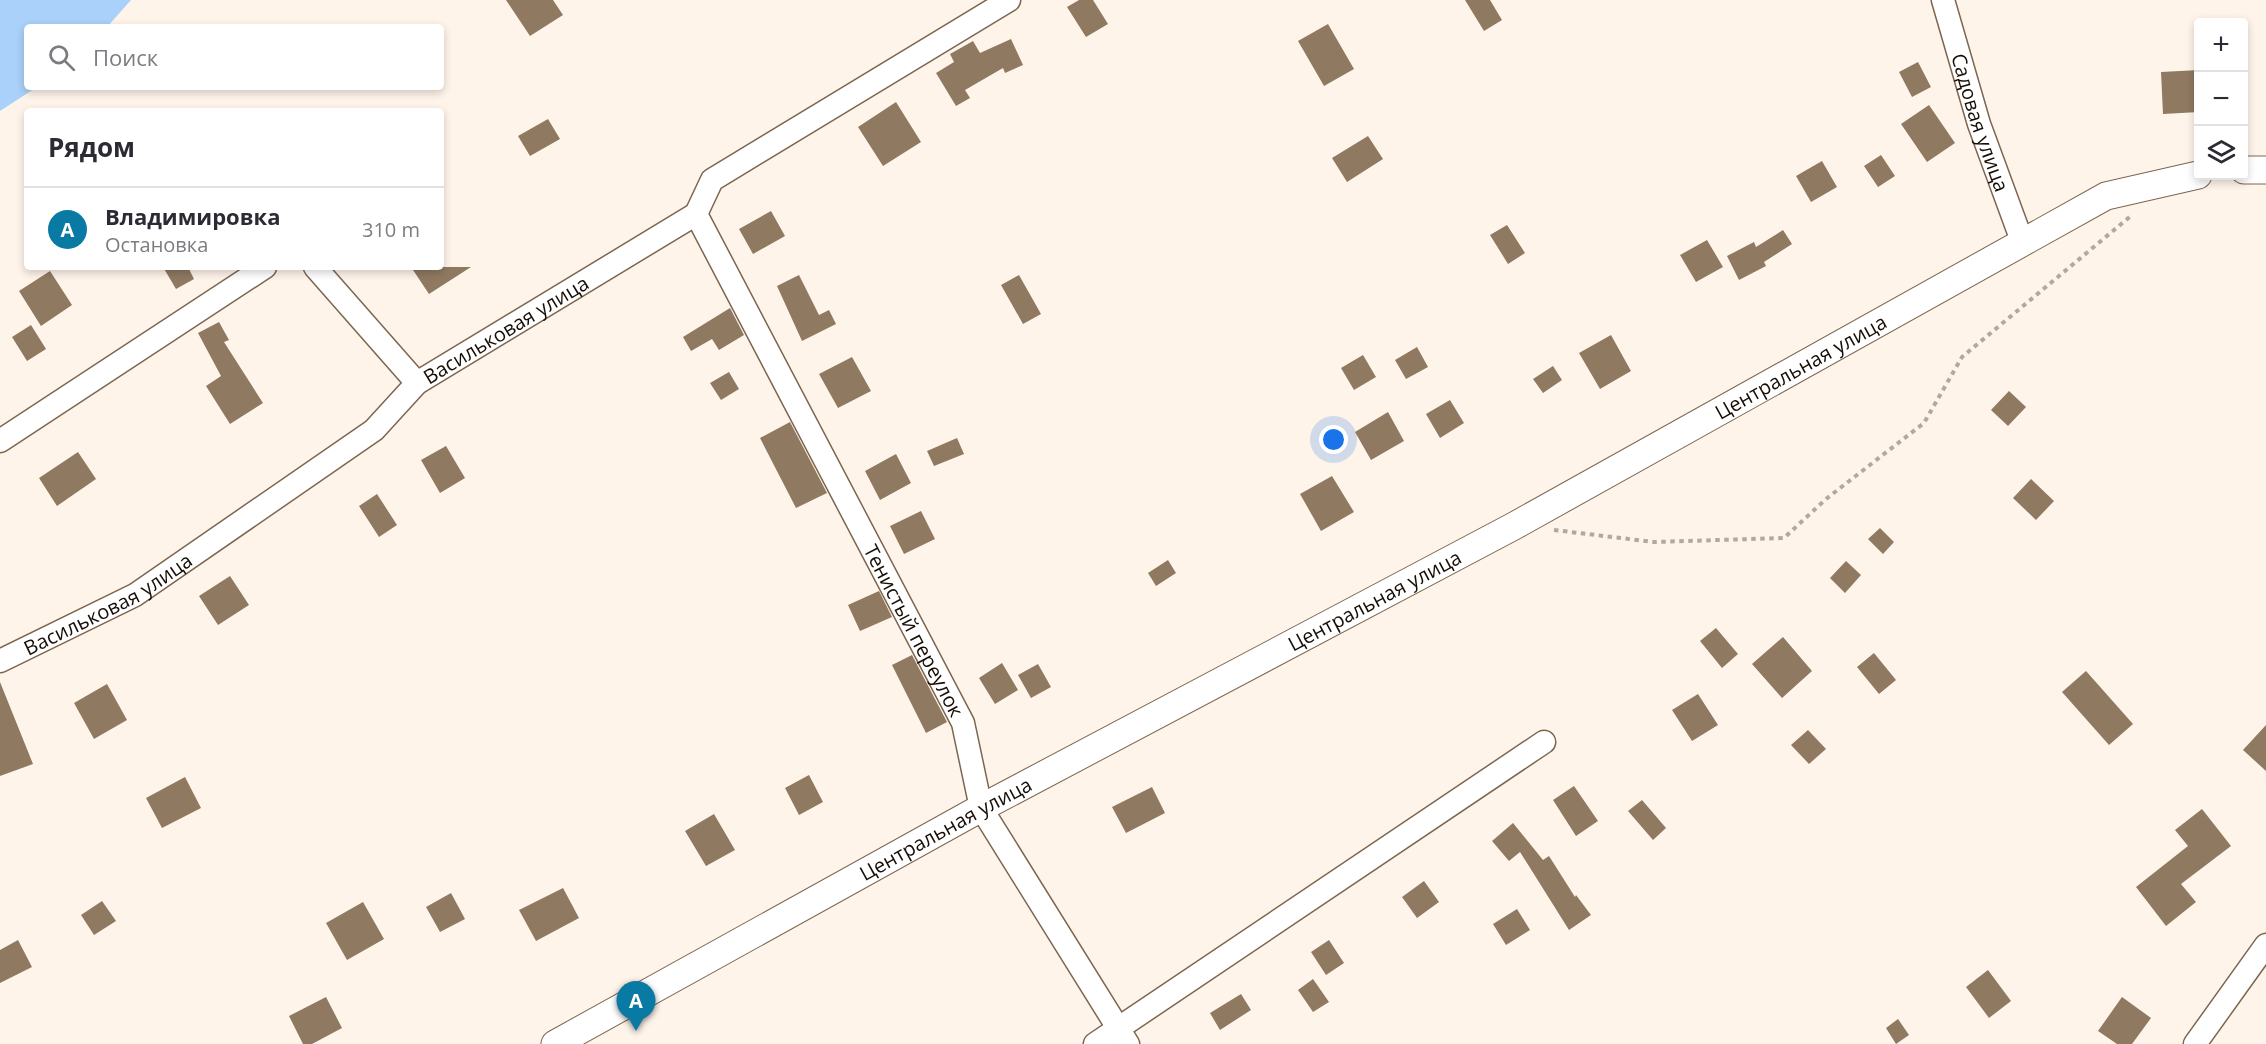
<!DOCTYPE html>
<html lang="ru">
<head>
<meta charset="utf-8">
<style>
	body { margin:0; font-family:"Open Sans",sans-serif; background:#f2f2f3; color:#2b2b33 }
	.controls { position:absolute; right:18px; top:18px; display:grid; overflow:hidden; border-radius:6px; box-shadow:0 3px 9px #0003 }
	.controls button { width:54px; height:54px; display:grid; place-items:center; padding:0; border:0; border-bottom:2px solid #e1e1e2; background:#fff; color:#2b2b33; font:30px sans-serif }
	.you { position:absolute; left:1334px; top:440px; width:21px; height:21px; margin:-15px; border:4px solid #fff; border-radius:50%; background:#1a73e8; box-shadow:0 0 0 9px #1a73e833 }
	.badge { display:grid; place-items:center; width:39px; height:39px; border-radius:50%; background:#097aa3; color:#fff; font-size:20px; font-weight:700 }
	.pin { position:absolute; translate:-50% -50px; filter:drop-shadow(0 2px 3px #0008) }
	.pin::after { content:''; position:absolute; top:32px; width:21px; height:18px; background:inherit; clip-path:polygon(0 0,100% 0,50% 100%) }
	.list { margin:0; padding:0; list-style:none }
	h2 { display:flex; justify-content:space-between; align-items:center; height:78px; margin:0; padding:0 24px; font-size:26px }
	h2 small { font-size:20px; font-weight:400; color:#7c7c81 }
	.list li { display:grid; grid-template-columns:39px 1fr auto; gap:18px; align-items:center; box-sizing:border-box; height:84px; padding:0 24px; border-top:2px solid #e1e1e2 }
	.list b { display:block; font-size:22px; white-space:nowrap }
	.list p { margin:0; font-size:20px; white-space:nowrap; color:#7c7c81 }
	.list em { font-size:20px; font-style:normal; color:#7c7c81 }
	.icon { flex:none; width:33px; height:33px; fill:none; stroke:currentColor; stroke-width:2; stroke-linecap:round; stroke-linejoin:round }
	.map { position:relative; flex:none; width:2266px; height:1044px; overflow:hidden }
	.search { position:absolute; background:#fff; box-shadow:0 3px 9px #0003; left:24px; top:24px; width:420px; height:66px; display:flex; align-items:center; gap:15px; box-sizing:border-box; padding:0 21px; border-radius:6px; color:#7c7c81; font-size:22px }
	.panel { position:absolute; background:#fff; box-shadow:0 3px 9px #0003; left:24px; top:108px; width:420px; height:162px; border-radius:6px }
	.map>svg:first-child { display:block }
	.water { fill:#a9d1f9 }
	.building { fill:#8f7961 }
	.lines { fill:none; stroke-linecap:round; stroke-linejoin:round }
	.minor-casing { stroke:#7c664f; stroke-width:25 }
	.tertiary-casing { stroke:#7c664f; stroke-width:29 }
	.path { stroke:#b2a89f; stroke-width:4; stroke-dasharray:4.5 4.5; stroke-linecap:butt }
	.minor { stroke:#fff; stroke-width:22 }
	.tertiary { stroke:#fff; stroke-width:27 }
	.labels { text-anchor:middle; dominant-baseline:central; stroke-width:5; stroke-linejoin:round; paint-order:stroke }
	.street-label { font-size:20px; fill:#160e06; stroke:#fff }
</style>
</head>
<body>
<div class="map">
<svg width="2266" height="1044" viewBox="0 0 2266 1044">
	<rect width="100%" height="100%" fill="#fff4ea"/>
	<path class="water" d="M0 0H131L107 27H27V87H37L0 111Z"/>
	<path class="building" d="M506 0H553L563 15 530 36Z
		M1079 0H1093L1108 24 1086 37 1067 7Z
		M1465 0H1490L1502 20 1484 31Z
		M1328 24 1354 69 1324 86 1298 41Z
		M1011 39 1023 65 1005 73 1003 68 965 90 970 98 956 106 936 73 954 62 950 54 973 41 980 53Z
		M1918 62 1931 87 1912 97 1899 72Z
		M2199 70V112L2163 114 2161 72Z
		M896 102 921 142 883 166 858 127Z
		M1929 105 1955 143 1927 162 1901 124Z
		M548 119 560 139 530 156 518 136Z
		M1368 136 1383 159 1347 182 1332 158Z
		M1881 155 1895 176 1878 187 1864 166Z
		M1822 161 1837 187 1811 202 1796 176Z
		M771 211 785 236 753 254 739 229Z
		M1507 225 1525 253 1508 264 1490 235Z
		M1783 230 1792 244 1764 262 1766 266 1739 280 1727 256 1754 242 1756 247Z
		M1707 240 1723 267 1696 282 1680 255Z
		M163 267H188L194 279 176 289Z
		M411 267H471L429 294Z
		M50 271 72 305 41 326 19 291Z
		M799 275 819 315 829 310 836 324 802 341 777 286Z
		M1019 275 1041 314 1023 324 1001 285Z
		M730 308 744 335 719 350 712 339 691 351 683 337Z
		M219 322 229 340 224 342 263 403 230 424 206 386 221 376 198 333Z
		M31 325 46 349 27 361 12 337Z
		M1611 335 1631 371 1600 389 1579 353Z
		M1417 347 1428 367 1406 379 1395 360Z
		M1363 355 1376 377 1354 390 1341 368Z
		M852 357 871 391 838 408 819 374Z
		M1553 366 1562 380 1543 393 1533 379Z
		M729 372 739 389 721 400 710 383Z
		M2009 391 2026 407 2008 426 1991 410Z
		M1450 400 1464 423 1440 438 1426 414Z
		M1388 412 1404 441 1371 460 1355 432Z
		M790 422 827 493 796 508 760 438Z
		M957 438 964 454 934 466 927 451Z
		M446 446 465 478 440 493 421 460Z
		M78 452 96 479 57 506 39 478Z
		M896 454 911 483 880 500 865 471Z
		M1332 476 1354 512 1321 531 1300 494Z
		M2031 479 2054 501 2036 520 2013 498Z
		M377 494 397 525 379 537 359 506Z
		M921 511 935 539 904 554 890 526Z
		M1880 528 1894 542 1883 554 1868 539Z
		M1168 560 1176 573 1156 586 1148 573Z
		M1846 561 1861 575 1845 593 1830 578Z
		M230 576 249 605 218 625 199 596Z
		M879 591 892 617 860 631 848 605Z
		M1716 628 1738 654 1722 668 1700 641Z
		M1783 637 1812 671 1782 698 1752 664Z
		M1874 653 1896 680 1879 694 1857 667Z
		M912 655 947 722 926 733 892 665Z
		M1002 663 1018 690 995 704 979 678Z
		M1038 664 1051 687 1031 698 1018 675Z
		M2086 671 2133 724 2109 745 2062 692Z
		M0 682 33 764 0 776Z
		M107 684 127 720 94 739 74 703Z
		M1698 694 1718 725 1692 741 1672 710Z
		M2266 725V771L2243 750Z
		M1808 730 1826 749 1809 764 1791 745Z
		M809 775 823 802 799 815 785 788Z
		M185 777 201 808 162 828 146 798Z
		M1574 786 1598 821 1576 836 1553 800Z
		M1152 787 1165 813 1126 833 1112 807Z
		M1642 800 1666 828 1653 840 1628 811Z
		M2202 809 2231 846 2181 884 2196 902 2166 926 2136 887 2188 846 2175 830Z
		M714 814 735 850 706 866 685 831Z
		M1513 823 1543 860 1549 856 1575 897 1576 895 1591 915 1569 930 1520 852 1509 861 1492 841Z
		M1424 881 1439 902 1417 918 1402 897Z
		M563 888 579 918 536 941 519 910Z
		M451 893 465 919 440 932 426 907Z
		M102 901 116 921 94 935 81 915Z
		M363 902 384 939 347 960 326 923Z
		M1517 909 1530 930 1506 945 1493 924Z
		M18 940 32 967 0 983V950Z
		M1329 940 1344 963 1326 975 1311 952Z
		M1988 970 2011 1001 1989 1018 1966 987Z
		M1313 979 1329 1002 1313 1012 1298 990Z
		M1241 994 1251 1010 1220 1030 1210 1013Z
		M326 997 342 1028 312 1044H303L289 1016Z
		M2122 997 2151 1018 2132 1044H2117L2098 1031Z
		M1898 1019 1909 1035 1896 1044 1886 1028Z"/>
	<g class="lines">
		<defs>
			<g id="minor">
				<path id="s1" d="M1943 0 1979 124 2022 241"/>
				<path id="s2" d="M696 214 963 723 981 808 1128 1044"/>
				<path d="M315 267 417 383"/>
				<path d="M0 441 265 267"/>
				<path id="s3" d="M0 661 135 595 374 430 417 383 696 214 712 180 1009 0"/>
				<path d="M1095 1044 1544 742"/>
				<path d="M2195 1044 2266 945"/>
			</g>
			<g id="tertiary">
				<path d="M2244 170H2266"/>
				<path id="s4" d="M555 1044 981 808 1514 526 2106 196 2198 175"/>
			</g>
		</defs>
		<use href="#minor" class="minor-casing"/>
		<use href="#tertiary" class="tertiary-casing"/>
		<path class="path" d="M1554 530 1654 542 1784 538 1826 499 1924 423 1962 357 2132 215"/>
		<use href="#minor" class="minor"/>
		<use href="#tertiary" class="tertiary"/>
	</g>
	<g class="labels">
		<g class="street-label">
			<text stroke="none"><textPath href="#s1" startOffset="128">Садовая улица</textPath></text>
			<text stroke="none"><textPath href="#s3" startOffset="608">Васильковая улица</textPath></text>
			<text stroke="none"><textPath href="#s4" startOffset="1418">Центральная улица</textPath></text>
			<text stroke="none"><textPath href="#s4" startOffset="932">Центральная улица</textPath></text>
			<text stroke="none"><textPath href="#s3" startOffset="122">Васильковая улица</textPath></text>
			<text stroke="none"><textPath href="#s2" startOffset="470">Тенистый переулок</textPath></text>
			<text stroke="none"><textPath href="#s4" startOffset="446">Центральная улица</textPath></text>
		</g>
	</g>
</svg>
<div class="controls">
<button>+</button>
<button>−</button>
<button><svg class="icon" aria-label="layers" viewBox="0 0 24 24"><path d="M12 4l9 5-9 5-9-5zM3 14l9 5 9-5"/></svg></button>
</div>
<div class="you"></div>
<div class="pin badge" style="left:636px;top:1031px">A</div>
<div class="search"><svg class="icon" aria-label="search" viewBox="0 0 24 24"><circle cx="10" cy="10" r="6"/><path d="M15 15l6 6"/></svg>Поиск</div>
<section class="panel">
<h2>Рядом<small></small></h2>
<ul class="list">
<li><span class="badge">A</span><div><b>Владимировка</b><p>Остановка</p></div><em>310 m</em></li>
</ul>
</section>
</div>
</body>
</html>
